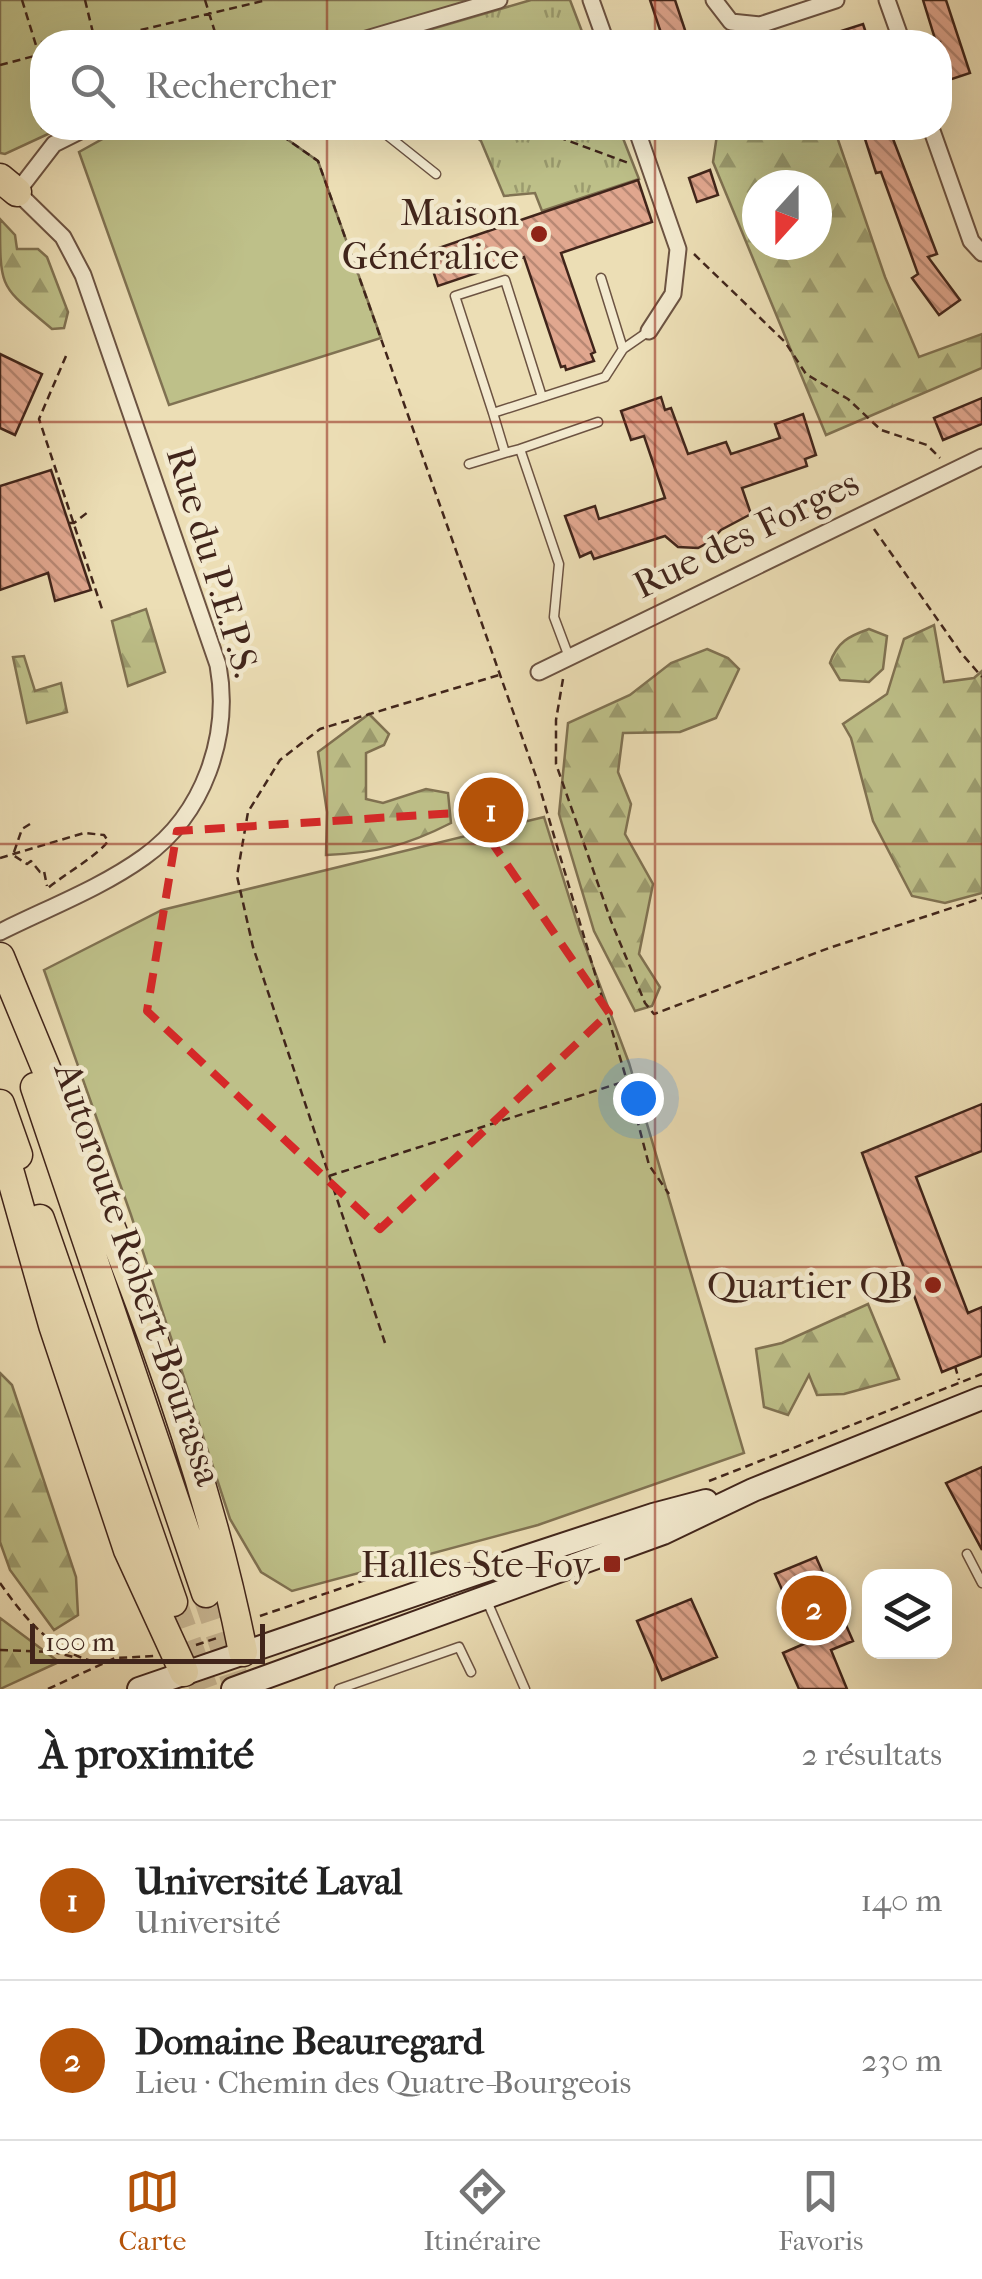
<!DOCTYPE html>
<html lang="fr">
<head>
<meta charset="utf-8">
<style>
	body { margin:0; font-family:"IM FELL French Canon",serif; background:#f6f6f6; color:#222 }
	.controls { position:absolute; right:30px; bottom:30px; display:grid; overflow:hidden; border-radius:20px; box-shadow:0 10px 40px #0002 }
	.controls button { width:90px; height:90px; display:grid; place-items:center; padding:0; border:0; border-bottom:2px solid #e0e0e0; background:#fff; color:#222; font:50px sans-serif }
	.compass { position:absolute; left:742px; top:170px; width:90px; height:90px; border-radius:50%; background:#fff; box-shadow:0 10px 40px #0002; rotate:201deg }
	.scale { position:absolute; left:30px; bottom:25px; width:235px; box-sizing:border-box; padding-left:10px; border:5px solid #41251b; border-top:0; font-size:28px; line-height:35px; white-space:nowrap; color:#41251b; -webkit-text-stroke:8px #f3eacf; paint-order:stroke }
	.you { position:absolute; left:638px; top:1098px; width:35px; height:35px; margin:-25px; border:8px solid #fff; border-radius:50%; background:#1a73e8; box-shadow:0 0 0 15px #1a73e833 }
	.badge { display:grid; place-items:center; width:65px; height:65px; border-radius:50%; background:#b45309; color:#fff; font-size:32px; font-weight:700 }
	.pin { position:absolute; translate:-50% -50%; border:5px solid #fff; box-shadow:0 2px 10px #0006 }
	.list { margin:0; padding:0; list-style:none }
	h2 { display:flex; justify-content:space-between; align-items:center; height:130px; margin:0; padding:0 40px; font-size:42px }
	h2 small { font-size:32px; font-weight:400; color:#767676 }
	.list li { display:grid; grid-template-columns:65px 1fr auto; gap:30px; align-items:center; box-sizing:border-box; height:160px; padding:0 40px; border-top:2px solid #e0e0e0 }
	.list b { display:block; font-size:38px; white-space:nowrap }
	.list p { margin:0; font-size:32px; white-space:nowrap; color:#767676 }
	.list em { font-size:32px; font-style:normal; color:#767676 }
	.icon { flex:none; width:55px; height:55px; fill:none; stroke:currentColor; stroke-width:2; stroke-linecap:round; stroke-linejoin:round }
	.map { position:relative; flex:none; width:982px; height:1689px; overflow:hidden }
	.search { position:absolute; background:#fff; box-shadow:0 10px 40px #0002; left:30px; right:30px; top:30px; height:110px; display:flex; align-items:center; gap:25px; box-sizing:border-box; padding:0 35px; border-radius:40px; color:#767676; font-size:38px }
	.sheet { height:450px; background:#fff }
	nav { display:flex; justify-content:space-around; align-items:center; box-sizing:border-box; height:140px; border-top:2px solid #e0e0e0; background:#fff; font-size:28px; color:#767676 }
	nav a { display:grid; justify-items:center; gap:5px }
	nav .on { color:#b45309 }
	.map>svg:first-child { display:block }
	.grass { fill:url(#grass-tufts); stroke:#807252; stroke-width:2.5 }
	.forest { fill:url(#forest-firs); stroke:#807252; stroke-width:2.5; fill-rule:evenodd }
	.garden { fill:#bec089; stroke:#807252; stroke-width:2.5 }
	.building { fill:url(#building-back-hatch); stroke:#41251b; stroke-width:2.5 }
	.lines { fill:none; stroke-linecap:round; stroke-linejoin:round }
	.highway-tunnel { stroke:#cab996; stroke-width:28; stroke-dasharray:28 14; stroke-linecap:butt }
	.lane-casing { stroke:#6c5342; stroke-width:11 }
	.street-casing { stroke:#6c5342; stroke-width:19 }
	.secondary-casing { stroke:#41251b; stroke-width:26 }
	.highway-casing { stroke:#41251b; stroke-width:31 }
	.path { stroke:#41251b; stroke-width:2.5; stroke-dasharray:8 5; stroke-linecap:butt }
	.lane { stroke:#f3eacf; stroke-width:8 }
	.street { stroke:#f3eacf; stroke-width:15 }
	.secondary { stroke:#f3eacf; stroke-width:22 }
	.highway { stroke:#ecdeb5; stroke-width:28 }
	.marked { fill:none; stroke:#d62828; stroke-width:8; stroke-dasharray:20 12; stroke-linejoin:round }
	.grid { fill:none; stroke:#8f2418; stroke-width:2.5; stroke-opacity:0.55 }
	.poi-dot { fill:#8f2418; stroke:#f3eacf; stroke-width:4 }
	.labels { text-anchor:middle; dominant-baseline:central; stroke-width:9; stroke-linejoin:round; paint-order:stroke }
	.poi-label { font-size:38px; fill:#41251b; stroke:#f3eacf; text-anchor:end }
	.street-label { font-size:38px; fill:#41251b; stroke:#f3eacf }
</style>
</head>
<body>
<div class="map">
<svg width="982" height="1689" viewBox="0 0 982 1689">
	<defs>
		<pattern id="grass-tufts" width="24" height="20" patternUnits="userSpaceOnUse" patternTransform="scale(2.5)"><rect width="24" height="20" fill="#bec089"/><path d="M3 7l-1-3M5 7V3M7 7l1-3M15 17l-1-3M17 17v-4M19 17l1-3" fill="none" stroke="#9c9c6f"/></pattern>
		<pattern id="forest-firs" width="22" height="20" patternUnits="userSpaceOnUse" patternTransform="scale(2.5)"><rect width="22" height="20" fill="#bec089"/><path d="M5 1l3.5 6h-7zM16 11l3.5 6h-7z" fill="#9c9c6f"/></pattern>
		<pattern id="building-back-hatch" width="6" height="6" patternUnits="userSpaceOnUse" patternTransform="scale(2.5)"><rect width="6" height="6" fill="#e1a78f"/><path d="M-1 5l2 2M0 0l6 6M5-1l2 2" fill="none" stroke="#b88874"/></pattern>
	</defs>
	<rect width="100%" height="100%" fill="#ecdeb5"/>
	<filter id="stains"><feTurbulence type="fractalNoise" baseFrequency=".002" numOctaves="4"/><feColorMatrix values="0 0 0 0 .2 0 0 0 0 .09 0 0 0 0 .02 0 0 0 .5 -.17"/></filter>
	<radialGradient id="worn" r=".72"><stop offset=".6" stop-color="#630" stop-opacity="0"/><stop offset="1" stop-color="#630" stop-opacity=".3"/></radialGradient>
	<path class="grass" d="M531 0H570L586 42H387Z
		M466 128H619L639 179 542 211 535 193 504 196 481 141Z"/>
	<path class="forest" d="M718 128H834L885 277 919 357 982 334V368L826 435 713 162ZM757 185H817V245H757Z
		M0 219 15 235 17 249H38L47 257 68 312 64 328 52 329C0 285 0 292 0 219Z
		M146 609 165 672 128 686 112 621Z
		M934 625 944 682 974 678 982 671V893L945 903 912 896 873 821 851 738 843 724 887 694 904 639Z
		M869 629 887 636 883 669 869 682 840 680 830 663C837 642 849 636 869 629Z
		M707 649 728 658 739 669 716 718 680 732 623 733 618 772 631 804 625 834 653 884 639 954 660 987 652 1006 635 1011 594 931 559 814 568 723 630 695 671 663Z
		M24 656 35 691 61 683 67 712 27 723 13 657Z
		M369 714 389 734 384 745 366 753V799L383 803 426 789 448 793 451 823C406 846 376 853 326 855L327 812 318 752Z
		M868 1304 899 1379 844 1394 817 1395 809 1375 788 1415 764 1407 756 1349 782 1343Z
		M0 1373 12 1385 76 1577 78 1615 54 1630 10 1570 0 1542Z
		M0 1618 59 1662 0 1689Z"/>
	<path class="garden" d="M0 0H499L357 42H42V128H61L5 154 0 153Z
		M135 128H271L318 161 381 338 169 405 79 152 108 136Z
		M544 817 580 932 629 1063 744 1453 538 1525 292 1591 261 1572 230 1519 131 1215 44 970 162 910Z"/>
	<path class="building" d="M650 0H675L689 42H664Z
		M923 0H946L970 73 946 81 940 60V42H936Z
		M863 24 869 42H813V40Z
		M890 131 937 254 928 257 960 300 939 315 912 278 918 274 881 172 876 173 865 139Z
		M710 170 718 195 697 202 689 178Z
		M638 180 652 222 561 253 595 352 591 354 594 361 566 370 565 366 561 367 524 257 438 286 427 252Z
		M0 354 42 374 15 435 0 428Z
		M661 397 665 410 671 408 688 454 726 442 731 454 780 438 775 424 803 414 816 455 805 459 807 466 742 488 751 514 721 530 711 541 698 548 678 547 665 536 594 559 591 552 580 557 565 516 595 506 599 519 665 498 644 436 631 440 621 411Z
		M982 398V424L943 440 934 418Z
		M51 470 91 590 55 601 48 573 0 590V486Z
		M982 1104V1151L916 1177 968 1313 982 1307V1356L942 1372 862 1153Z
		M982 1467V1550L946 1483Z
		M816 1557 853 1641 831 1650 847 1689H799L783 1653 806 1643 775 1574Z
		M691 1599 717 1657 662 1680 637 1621Z"/>
	<g class="lines">
		<path class="highway-tunnel" d="M206 1593 238 1689
			M173 1602 204 1689"/>
		<defs>
			<path id="lane" d="M383 128 387 135 436 174
				M601 278 623 349
				M493 413 455 296 505 280 542 397
				M520 449 598 422
				M469 464 505 453
				M569 657 554 617 559 564 520 449 505 453 493 413 605 377 623 349 649 331
				M967 1554 982 1583
				M487 1601 525 1689
				M339 1689 459 1647 471 1672"/>
			<path id="street" d="M591 0 606 42
				M714 0 731 22 760 25 836 0
				M887 0 902 42
				M356 42 499 0
				M636 128 678 249 673 294 649 331
				M931 128 971 241 982 253
				M539 672 982 457
				M0 932C48 908 101 888 144 857 204 814 231 736 218 665L83 275 63 237 17 192 54 144 86 128"/>
			<path id="secondary" d="M139 1689 477 1573 653 1515 706 1501
				M233 1689 663 1533 753 1490 982 1398"/>
			<path id="highway" d="M0 178 17 192
				M0 957C93 1184 195 1410 243 1652
				M35 1087 206 1593
				M0 1104 18 1155
				M0 1138 53 1325 128 1550 184 1672
				M40 1219 173 1602"/>
		</defs>
		<use href="#lane" class="lane-casing"/>
		<use href="#street" class="street-casing"/>
		<use href="#secondary" class="secondary-casing"/>
		<use href="#highway" class="highway-casing"/>
		<path class="path" d="M22 0 39 55
			M85 0 95 41
			M205 0 218 42
			M90 42 267 0
			M0 65 42 54
			M271 128 318 161 538 782 627 1081 649 1165 669 1194
			M534 128 631 164
			M694 254 785 342 806 374 848 399 881 430 927 445 940 458
			M66 356 39 419 102 609
			M69 523H74L88 512
			M874 529 961 653 982 677
			M563 679 556 720V764L611 921 645 1003 654 1014 829 948 982 898
			M30 824 22 829 13 855 27 864 31 861 40 872 44 871 47 886
			M0 858 84 833 104 835 108 841C100 854 62 876 48 888
			M329 1176 626 1081
			M385 1343 253 947 237 876 248 812 280 760 320 729 499 675
			M955 1366 959 1380
			M709 1481 982 1374
			M0 1583C25 1619 54 1654 100 1663
			M260 1616 368 1579 443 1563
			M196 1645 217 1638
			M0 1650 54 1652 77 1658
			M48 1689 115 1658 155 1656"/>
		<use href="#lane" class="lane"/>
		<use href="#street" class="street"/>
		<use href="#secondary" class="secondary"/>
		<use href="#highway" class="highway"/>
	</g>
	<path class="marked" d="M471 812 609 1013 380 1229 147 1011 177 831Z"/>
	<path class="grid" d="M327 0V42M655 0V42M327 128V1689M655 128V1689M0 422H982M0 844H982M0 1267H982"/>
	<g class="poi-dot">
		<circle cx="539" cy="234" r="10"/>
		<circle cx="933" cy="1285" r="10"/>
		<rect x="602" y="1554" width="20" height="20" rx="5"/>
	</g>
	<g class="labels">
		<g class="poi-label">
			<text x="519" y="212">Maison<tspan x="519" dy="44">Généralice</tspan></text>
			<text x="913" y="1285">Quartier QB</text>
			<text x="592" y="1564">Halles-Ste-Foy</text>
		</g>
		<g class="street-label">
			<text transform="translate(746 534) rotate(-26)">Rue des Forges</text>
			<text transform="translate(213 562) rotate(73)">Rue du P.E.P.S.</text>
			<text transform="translate(138 1274) rotate(71)">Autoroute Robert-Bourassa</text>
		</g>
	</g>
	<rect width="100%" height="100%" filter="url(#stains)"/>
	<rect width="100%" height="100%" fill="url(#worn)"/>
</svg>
<div class="controls">
<button><svg class="icon" aria-label="layers" viewBox="0 0 24 24"><path d="M12 4l9 5-9 5-9-5zM3 14l9 5 9-5"/></svg></button>
</div>
<svg class="compass" viewBox="-18 -18 36 36"><path d="M0-13l5 13h-10z" fill="#e53935"/><path d="M0 13l5-13h-10z" fill="#767676"/></svg>
<div class="scale">100 m</div>
<div class="you"></div>
<div class="pin badge" style="left:491px;top:810px">1</div>
<div class="pin badge" style="left:814px;top:1608px">2</div>
<div class="search"><svg class="icon" aria-label="search" viewBox="0 0 24 24"><circle cx="10" cy="10" r="6"/><path d="M15 15l6 6"/></svg>Rechercher</div>
</div>
<section class="sheet">
<h2>À proximité<small>2 résultats</small></h2>
<ul class="list">
<li><span class="badge">1</span><div><b>Université Laval</b><p>Université</p></div><em>140 m</em></li>
<li><span class="badge">2</span><div><b>Domaine Beauregard</b><p>Lieu · Chemin des Quatre-Bourgeois</p></div><em>230 m</em></li>
</ul>
</section>
<nav>
<a class="on"><svg class="icon" aria-label="map" viewBox="0 0 24 24"><path d="M3 6l6-2 6 2 6-2v14l-6 2-6-2-6 2zM9 4v14M15 6v14"/></svg>Carte</a>
<a><svg class="icon" aria-label="directions" viewBox="0 0 24 24"><path d="M12 3l9 9-9 9-9-9zM9 14v-3h6M13 9l2 2-2 2"/></svg>Itinéraire</a>
<a><svg class="icon" aria-label="saved" viewBox="0 0 24 24"><path d="M7 4h10v16l-5-4-5 4z"/></svg>Favoris</a>
</nav>
</body>
</html>
